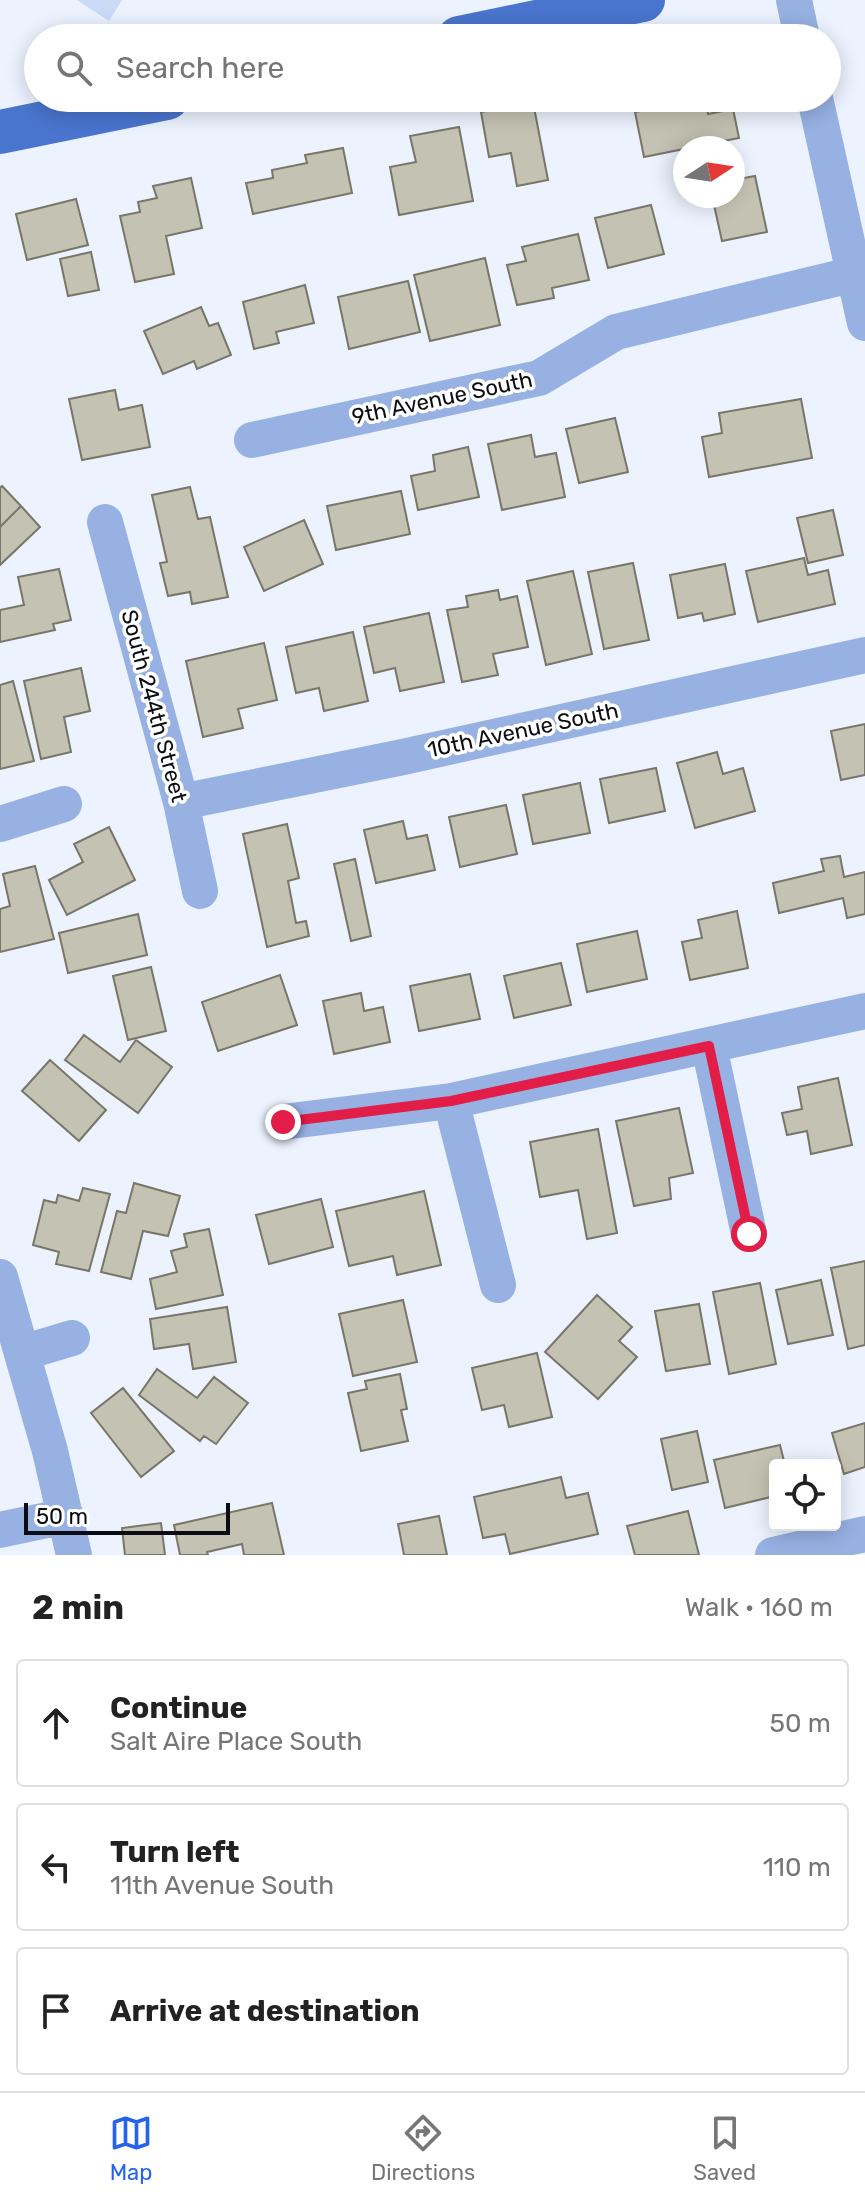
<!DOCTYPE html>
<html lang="en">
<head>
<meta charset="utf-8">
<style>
	body { margin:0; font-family:Rubik,sans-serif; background:#f6f6f6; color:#222 }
	.controls { position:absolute; right:24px; bottom:24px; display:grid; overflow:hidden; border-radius:8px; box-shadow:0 4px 20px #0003 }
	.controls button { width:72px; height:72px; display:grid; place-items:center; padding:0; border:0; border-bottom:2px solid #e0e0e0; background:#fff; color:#222; font:40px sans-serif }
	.compass { position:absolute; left:673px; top:136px; width:72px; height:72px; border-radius:50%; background:#fff; box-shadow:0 4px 20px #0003; rotate:78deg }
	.scale { position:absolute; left:24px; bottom:20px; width:206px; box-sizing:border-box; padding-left:8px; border:4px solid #0b0d12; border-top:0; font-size:22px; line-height:28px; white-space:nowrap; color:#0b0d12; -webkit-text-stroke:6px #fff; paint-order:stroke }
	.stop { position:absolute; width:24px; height:24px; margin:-18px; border:6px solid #e11d48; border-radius:50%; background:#fff }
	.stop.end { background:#e11d48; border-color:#fff; box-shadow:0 2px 8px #0008 }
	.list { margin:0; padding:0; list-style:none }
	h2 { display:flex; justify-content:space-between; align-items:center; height:104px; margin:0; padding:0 32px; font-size:34px }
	h2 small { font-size:26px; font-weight:400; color:#767676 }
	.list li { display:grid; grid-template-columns:52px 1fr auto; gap:24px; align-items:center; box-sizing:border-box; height:128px; margin:0 16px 16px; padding:0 16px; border:2px solid #e0e0e0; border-radius:8px }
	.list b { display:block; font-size:30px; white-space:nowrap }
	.list p { margin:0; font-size:26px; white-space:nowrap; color:#767676 }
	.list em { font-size:26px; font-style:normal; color:#767676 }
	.icon { flex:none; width:44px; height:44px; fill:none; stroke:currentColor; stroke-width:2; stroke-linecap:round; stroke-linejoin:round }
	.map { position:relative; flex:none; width:865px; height:1555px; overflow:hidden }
	.search { position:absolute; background:#fff; box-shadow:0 4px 20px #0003; left:24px; right:24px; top:24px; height:88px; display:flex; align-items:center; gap:20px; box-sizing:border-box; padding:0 28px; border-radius:44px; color:#767676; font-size:30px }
	.sheet { height:536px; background:#fff }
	nav { display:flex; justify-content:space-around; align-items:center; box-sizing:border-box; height:112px; border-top:2px solid #e0e0e0; background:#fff; font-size:22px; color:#767676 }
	nav a { display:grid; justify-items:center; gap:4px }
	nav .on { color:#2563eb }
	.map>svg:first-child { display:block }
	.green { fill:#cbdaf7 }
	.building { fill:#c4c3b3; stroke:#777668; stroke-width:2 }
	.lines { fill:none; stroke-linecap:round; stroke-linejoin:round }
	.minor { stroke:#97b1e3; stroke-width:36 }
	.major { stroke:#4a75cf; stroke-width:44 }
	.route { stroke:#e11d48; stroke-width:10 }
	.labels { text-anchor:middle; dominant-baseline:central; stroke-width:7; stroke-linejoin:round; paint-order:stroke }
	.street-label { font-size:22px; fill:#0b0d12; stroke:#fff }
</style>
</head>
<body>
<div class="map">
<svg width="865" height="1555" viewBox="0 0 865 1555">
	<rect width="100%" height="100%" fill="#ecf3fe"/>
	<path class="green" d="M77 0H122L109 21Z"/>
	<path class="building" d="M705 98 708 114 733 109 739 138 644 157 635 112Z
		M533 102 548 180 517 186 511 153 489 157 481 112Z
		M459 127 473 201 399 215 390 167 416 162 410 136Z
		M343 148 352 193 253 214 246 183 273 178 272 170 307 163 305 155Z
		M755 176 767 232 722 241 712 196H733V180Z
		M191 178 202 228 166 236 174 274 135 282 120 216 140 212 138 202 157 198 153 186Z
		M76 199 88 245 27 260 16 214Z
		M651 205 664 254 608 268 595 218Z
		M578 234 589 280 552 288 554 298 517 305 507 265 526 261 522 247Z
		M91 252 99 290 68 296 60 259Z
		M485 258 500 325 430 341 414 275Z
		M408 281 420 332 349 349 338 297Z
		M305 285 314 323 276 332 279 343 254 349 243 302Z
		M201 307 209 326 218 323 231 355 197 369 194 361 163 374 144 331Z
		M115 390 119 410 142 405 150 447 82 460 69 399Z
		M801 399 812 458 709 477 702 437 722 433 719 413Z
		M615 418 628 472 579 483 566 429Z
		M531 435 535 457 556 453 565 497 502 510 488 444Z
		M468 447 479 497 418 510 411 476 435 471 433 455Z
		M2 486 21 506 0 527V488Z
		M190 487 198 519 210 517 228 597 192 604 190 592 168 596 160 563 167 562 152 495Z
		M401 491 410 534 336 550 327 506Z
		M21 506 40 527 0 565V527Z
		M833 510 843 555 808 563 797 518Z
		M304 520 323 564 264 591 244 547Z
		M804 558 808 575 828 570 835 604 758 622 746 571Z
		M633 563 649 640 604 649 588 572Z
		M725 564 735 614 704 621 702 613 678 618 670 575Z
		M59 569 71 620 53 624 55 630 0 642V610L24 605 18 577Z
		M573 571 592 654 546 665 527 581Z
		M498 590 500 600 517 596 528 647 493 654 498 675 462 682 447 610 468 607 466 596Z
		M429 613 444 682 400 691 395 668 374 673 364 627Z
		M353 632 368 701 324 711 319 688 296 693 286 647Z
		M264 643 277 700 238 709 243 728 203 737 186 661Z
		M81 668 90 711 64 717 71 752 41 759 24 681Z
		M13 681 34 761 0 769V685Z
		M865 724V775L841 780 831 731Z
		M717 752 723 774 743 768 755 811 695 828 677 763Z
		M656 768 665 811 609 823 600 779Z
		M580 783 590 833 533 844 523 795Z
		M506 805 517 854 460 867 449 817Z
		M403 821 407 839 427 835 435 870 376 883 364 830Z
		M287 824 299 878 288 881 296 923 306 921 309 936 267 947 243 834Z
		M109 827 135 880 67 915 49 880 83 862 74 844Z
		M840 856 844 877 865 872V914L847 918 843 898 779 913 773 883 824 871 821 859Z
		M355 859 371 936 351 941 334 864Z
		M35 866 54 939 0 952V909L10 906 3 874Z
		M737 911 748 968 690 980 682 942 702 938 698 920Z
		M138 914 147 955 68 973 59 933Z
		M637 931 647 979 587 992 577 944Z
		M561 963 571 1005 514 1018 504 976Z
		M151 967 166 1031 128 1040 113 976Z
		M470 974 480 1019 419 1031 410 986Z
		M280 975 297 1025 218 1051 202 1002Z
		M361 993 364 1011 383 1007 390 1042 334 1054 323 1001Z
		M84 1035 120 1062 136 1040 172 1067 138 1113 65 1060Z
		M50 1060 106 1110 79 1141 22 1091Z
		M838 1078 852 1145 811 1154 807 1131 787 1135 782 1113 802 1109 798 1087Z
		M679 1108 693 1173 669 1178 671 1199 634 1206 616 1121Z
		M598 1129 617 1233 587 1239 578 1190 540 1197 530 1142Z
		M134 1183 180 1196 168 1236 143 1231 131 1279 101 1272 117 1211 126 1213Z
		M83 1188 110 1194 89 1271 56 1264 59 1252 33 1245 44 1200 56 1203 58 1195 79 1201Z
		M424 1191 441 1265 397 1275 393 1256 349 1266 336 1211Z
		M321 1199 333 1247 269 1264 256 1215Z
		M209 1229 223 1295 156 1309 150 1279 177 1272 171 1251 187 1247 184 1234Z
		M865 1261V1345L848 1349 831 1268Z
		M821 1280 833 1335 788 1344 776 1290Z
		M760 1283 776 1364 729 1374 713 1292Z
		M597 1295 632 1327 619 1341 637 1357 598 1399 545 1352Z
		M403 1300 417 1362 353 1376 339 1314Z
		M699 1304 710 1364 666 1371 655 1311Z
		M227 1307 236 1362 193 1369 189 1344 154 1349 150 1319Z
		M537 1353 552 1417 509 1427 504 1405 482 1410 472 1368Z
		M157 1369 197 1398 214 1377 248 1403 216 1444 204 1436 200 1441 139 1395Z
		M400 1374 407 1409 401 1410 408 1441 361 1451 348 1393 367 1389 365 1381Z
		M123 1388 174 1451 141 1477 91 1413Z
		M865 1423V1467L844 1474 832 1433Z
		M697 1431 708 1482 672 1490 661 1439Z
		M780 1445 785 1465H775V1496L725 1508 714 1460Z
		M561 1477 566 1498 588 1493 598 1534 510 1554 505 1534 483 1538 474 1497Z
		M272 1503 284 1555H244L242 1544 207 1552 208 1555H180L174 1525Z
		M688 1511 699 1555H635L627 1526Z
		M439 1516 447 1555H404L398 1524Z
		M161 1523 165 1555H125L122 1528Z"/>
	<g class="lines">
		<path class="minor" d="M794 0 802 38
			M815 98 865 323
			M252 440 539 378 616 332 855 274
			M105 522 181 802 200 891
			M181 802 403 757 865 655
			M0 824 64 804
			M709 1046 749 1234
			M451 1101 498 1285
			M283 1122 451 1101 865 1011
			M0 1277 50 1451 74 1555
			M22 1353 72 1338
			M0 1530 66 1516
			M773 1555 865 1534"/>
		<path class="major" d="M459 38 643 0
			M0 132 167 98"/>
	</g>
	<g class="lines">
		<path class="route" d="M283 1122 451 1101 709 1046 749 1234"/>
	</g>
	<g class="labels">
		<g class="street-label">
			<text transform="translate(442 398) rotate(-12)">9th Avenue South</text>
			<text transform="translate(154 706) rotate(75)">South 244th Street</text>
			<text transform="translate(523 730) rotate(-12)">10th Avenue South</text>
		</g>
	</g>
</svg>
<div class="controls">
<button><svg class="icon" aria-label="locate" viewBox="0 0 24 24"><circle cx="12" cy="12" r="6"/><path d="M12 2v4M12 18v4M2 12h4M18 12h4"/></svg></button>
</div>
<svg class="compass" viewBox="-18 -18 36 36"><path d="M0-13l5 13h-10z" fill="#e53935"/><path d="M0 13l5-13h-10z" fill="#767676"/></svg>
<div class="scale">50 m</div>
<div class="stop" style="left:749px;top:1234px"></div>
<div class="stop end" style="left:283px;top:1122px"></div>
<div class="search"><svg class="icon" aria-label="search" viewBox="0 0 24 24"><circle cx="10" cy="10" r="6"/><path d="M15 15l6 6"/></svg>Search here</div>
</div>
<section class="sheet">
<h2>2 min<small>Walk · 160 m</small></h2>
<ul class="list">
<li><svg class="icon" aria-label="ahead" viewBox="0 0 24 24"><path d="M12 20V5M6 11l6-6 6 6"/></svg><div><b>Continue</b><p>Salt Aire Place South</p></div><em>50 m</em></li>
<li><svg class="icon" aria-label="left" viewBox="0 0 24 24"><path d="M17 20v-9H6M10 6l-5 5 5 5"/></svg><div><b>Turn left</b><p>11th Avenue South</p></div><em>110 m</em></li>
<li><svg class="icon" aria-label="arrive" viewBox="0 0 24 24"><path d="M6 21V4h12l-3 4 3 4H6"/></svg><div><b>Arrive at destination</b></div></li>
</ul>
</section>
<nav>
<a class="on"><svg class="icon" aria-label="map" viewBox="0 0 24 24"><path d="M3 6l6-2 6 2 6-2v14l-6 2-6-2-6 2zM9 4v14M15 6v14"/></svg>Map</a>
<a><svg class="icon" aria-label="directions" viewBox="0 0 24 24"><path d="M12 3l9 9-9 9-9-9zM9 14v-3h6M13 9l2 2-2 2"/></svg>Directions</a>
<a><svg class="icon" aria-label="saved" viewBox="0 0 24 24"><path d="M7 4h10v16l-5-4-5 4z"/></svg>Saved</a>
</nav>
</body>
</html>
